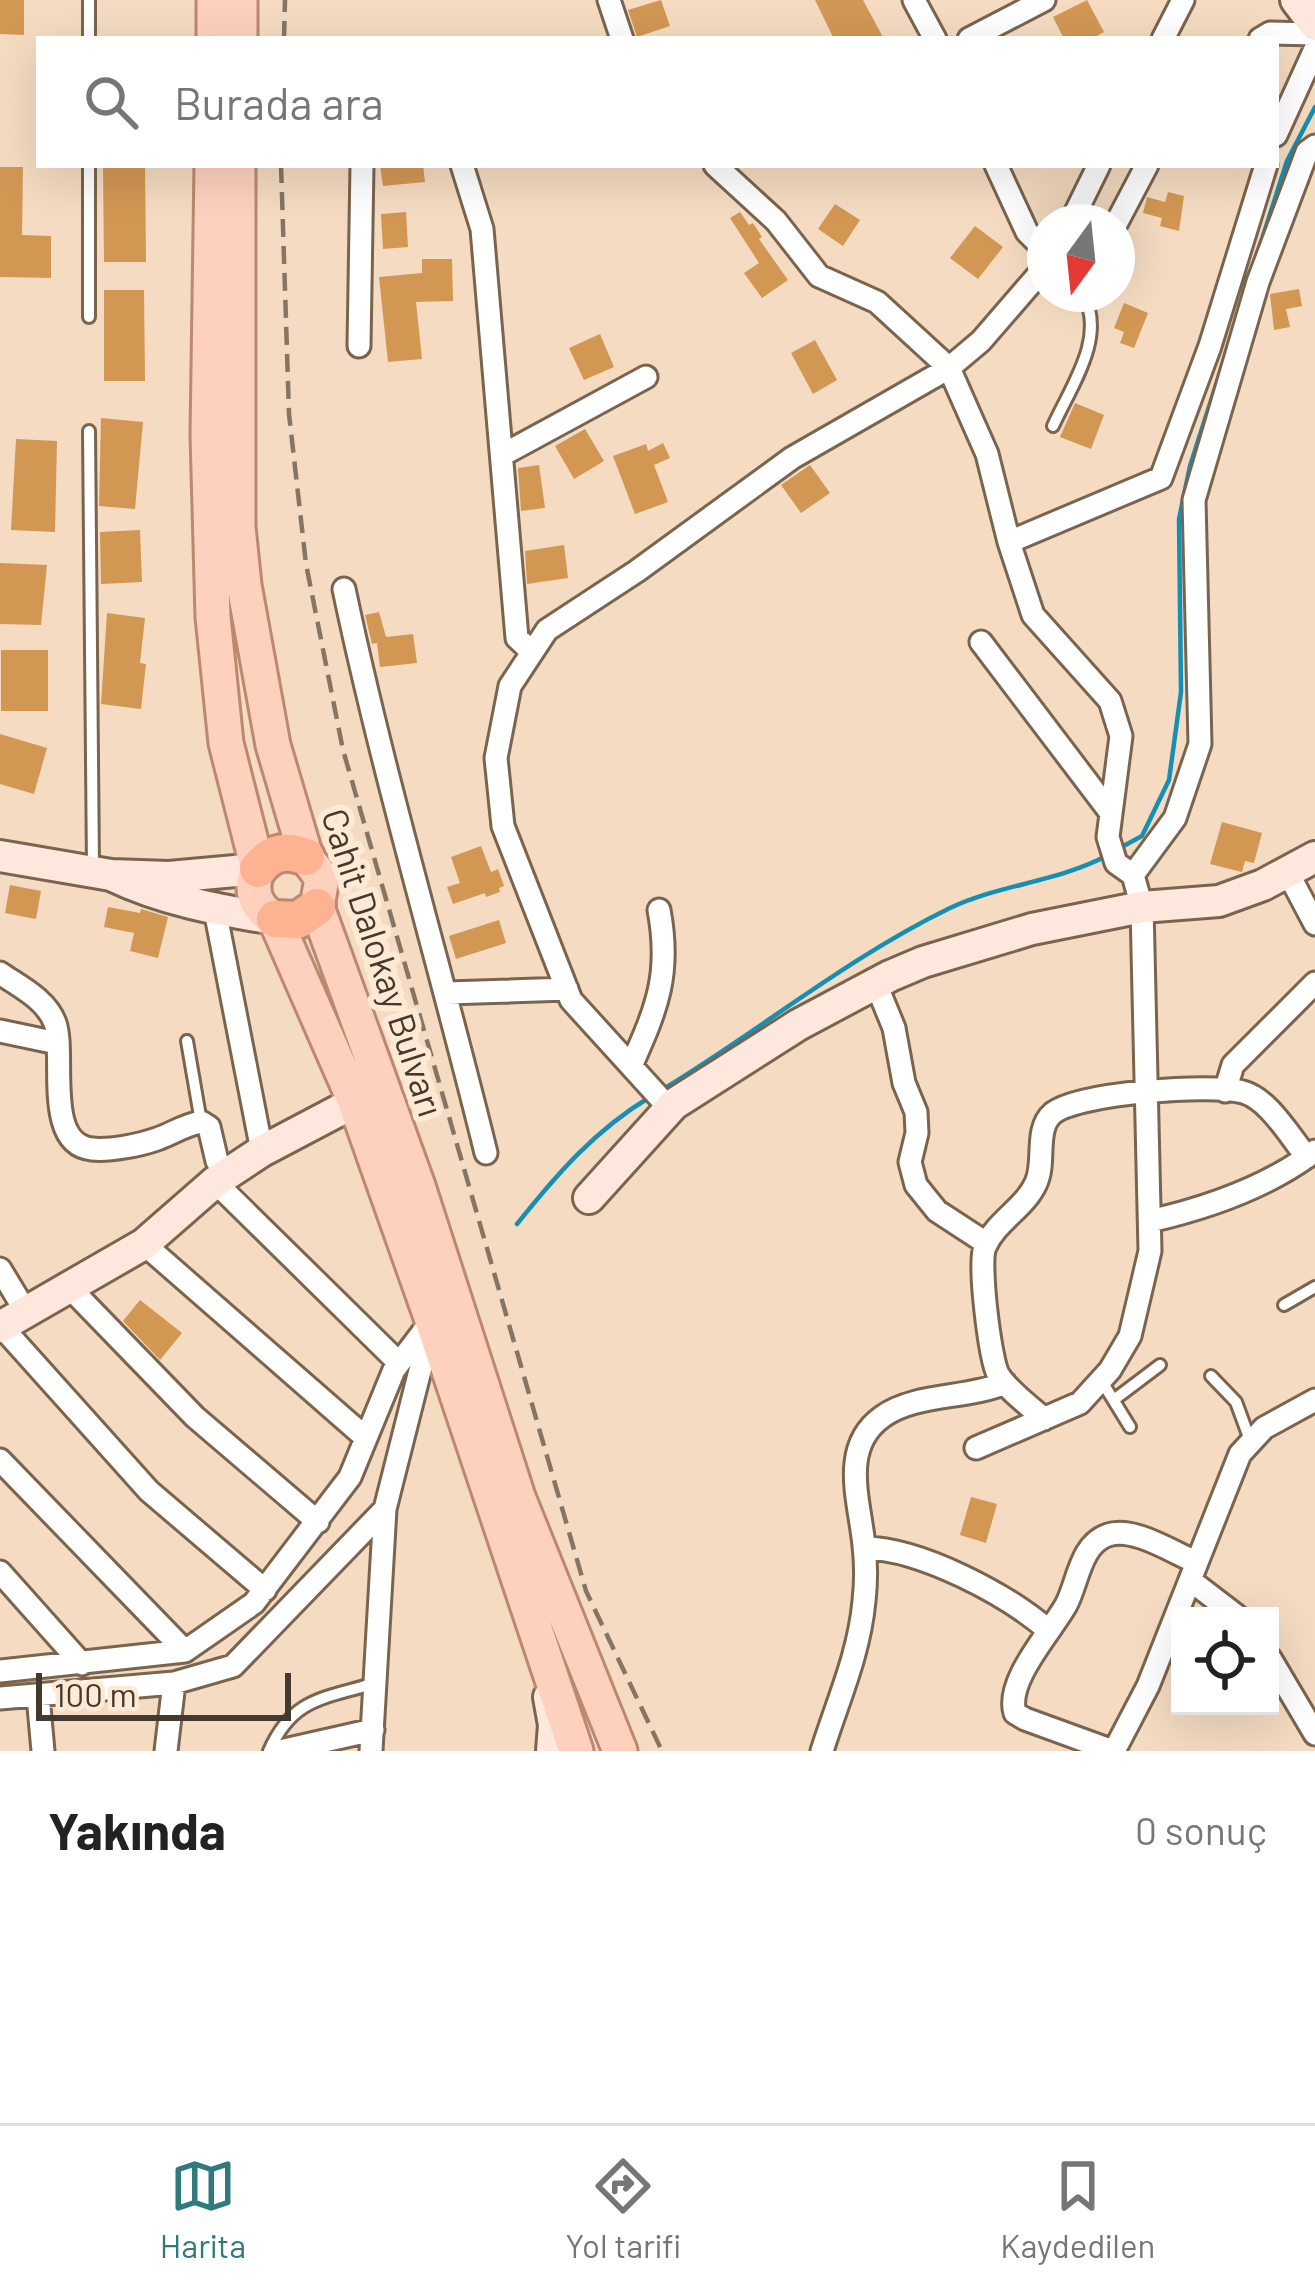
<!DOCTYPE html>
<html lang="tr">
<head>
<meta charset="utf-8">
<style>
	body { margin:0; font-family:Barlow,sans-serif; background:#f2f2f2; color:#222 }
	.controls { position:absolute; right:36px; bottom:36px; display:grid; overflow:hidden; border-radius:0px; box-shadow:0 12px 48px #0002 }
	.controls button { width:108px; height:108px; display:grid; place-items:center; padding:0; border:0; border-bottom:3px solid #e0e0e0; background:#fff; color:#222; font:60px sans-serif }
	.compass { position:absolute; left:1027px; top:204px; width:108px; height:108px; border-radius:50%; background:#fff; box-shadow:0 12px 48px #0002; rotate:195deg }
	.scale { position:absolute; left:36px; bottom:30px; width:255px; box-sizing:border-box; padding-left:12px; border:6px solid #43392f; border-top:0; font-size:33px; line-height:42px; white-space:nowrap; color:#43392f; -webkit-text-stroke:9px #fee9d5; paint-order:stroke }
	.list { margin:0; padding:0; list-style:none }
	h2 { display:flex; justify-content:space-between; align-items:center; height:156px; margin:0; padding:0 48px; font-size:51px }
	h2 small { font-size:39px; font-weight:400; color:#767676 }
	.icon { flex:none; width:66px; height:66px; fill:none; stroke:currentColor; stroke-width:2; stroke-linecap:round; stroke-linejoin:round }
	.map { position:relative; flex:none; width:1315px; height:1751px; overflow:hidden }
	.search { position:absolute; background:#fff; box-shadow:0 12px 48px #0002; left:36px; right:36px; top:36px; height:132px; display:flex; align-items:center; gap:30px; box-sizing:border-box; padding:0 42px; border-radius:0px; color:#767676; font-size:45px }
	.sheet { height:372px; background:#fff }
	nav { display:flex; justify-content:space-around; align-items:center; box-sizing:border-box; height:168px; border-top:3px solid #e0e0e0; background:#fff; font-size:33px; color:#767676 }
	nav a { display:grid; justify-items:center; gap:6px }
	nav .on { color:#30797f }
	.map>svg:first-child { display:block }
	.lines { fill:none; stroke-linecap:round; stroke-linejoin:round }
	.stream { stroke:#158fb3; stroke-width:4.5 }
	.building { fill:#d29753 }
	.lane-casing { stroke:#7a644d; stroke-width:16 }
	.street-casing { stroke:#7a644d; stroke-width:27 }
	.secondary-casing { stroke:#7a644d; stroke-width:36 }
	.primary-casing { stroke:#bc886f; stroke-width:39 }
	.highway-casing { stroke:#bc886f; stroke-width:42 }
	.lane { stroke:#fff; stroke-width:10 }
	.street { stroke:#fff; stroke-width:21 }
	.secondary { stroke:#fee8de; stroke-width:30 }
	.primary { stroke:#fed1be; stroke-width:33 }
	.highway { stroke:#fdb292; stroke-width:36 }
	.rail { stroke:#847565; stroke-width:4.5; stroke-dasharray:18 9; stroke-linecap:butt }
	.labels { text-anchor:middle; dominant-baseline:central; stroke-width:12; stroke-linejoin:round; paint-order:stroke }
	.street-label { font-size:36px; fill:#43392f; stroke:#fee9d5 }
</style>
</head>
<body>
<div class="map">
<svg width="1315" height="1751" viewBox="0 0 1315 1751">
	<rect width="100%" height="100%" fill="#f4dbc1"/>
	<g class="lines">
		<path class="stream" d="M1254 264 1287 161 1315 107
			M1118 849 1142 836 1169 780 1181 692 1179 519 1190 466 1233 332
			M660 1091C758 1032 847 958 950 908 1001 884 1058 882 1108 855
			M517 1224C557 1174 595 1130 650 1097"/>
	</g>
	<path class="building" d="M0 0H24V35L0 34Z
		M661 0 670 26 637 37 628 10Z
		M815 0H863L884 39H834Z
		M1087 0 1104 32 1092 39H1064L1053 17Z
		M103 165H145L146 262H104Z
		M380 165H423L425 182 383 186Z
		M0 167H23L22 235 51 236V278L0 277Z
		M1168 192 1184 196 1179 231 1160 226 1162 218 1143 213 1147 197 1165 202Z
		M835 204 860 220 843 246 818 229Z
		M406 212 408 247 383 249 381 214Z
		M740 212 749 225 753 223 762 237 759 239 788 280 762 298 744 273 759 263 730 218Z
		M975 226 1003 247 978 279 950 258Z
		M422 259H452L453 301 416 302 422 359 388 362 379 277 422 273Z
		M1299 289 1302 306 1286 309 1290 327 1274 330 1270 294Z
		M104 290H144L145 381H104Z
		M1124 303 1148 313 1134 348 1120 343 1124 332 1114 328Z
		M600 334 614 367 584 380 569 348Z
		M815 340 837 380 813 394 791 353Z
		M1075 403 1104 415 1091 449 1060 437Z
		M101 418 143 422 135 509 99 506Z
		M585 429 604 461 574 479 555 446Z
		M16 439 57 441 55 532 11 530Z
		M663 443 670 458 654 465 668 502 635 514 613 456 646 444 648 451Z
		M539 465 545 508 521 511 518 468Z
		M810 465 830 493 801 513 781 485Z
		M140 530 142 582 101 584 100 532Z
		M564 545 568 578 527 584 525 551Z
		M0 563 47 565 41 625 0 624Z
		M379 612 386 637 413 634 417 663 380 667 377 643 372 644 365 615Z
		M107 613 145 618 140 663 146 664 141 709 101 704Z
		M1 650H48V711H1Z
		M0 734 47 748 34 794 0 784Z
		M1222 822 1262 833 1254 863 1245 861 1242 872 1210 864Z
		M481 846 491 872 498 869 504 886 499 888 500 892 486 897 485 893 453 904 447 887 460 883 451 857Z
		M10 885 41 891 36 919 5 913Z
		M108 907 140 913 141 909 168 917 158 958 130 951 134 933 104 927Z
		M499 920 506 943 456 959 449 936Z
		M140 1300 182 1333 160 1360 123 1321Z
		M971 1497 997 1504 986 1543 960 1535Z"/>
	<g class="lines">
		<defs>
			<path id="lane" d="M89 39V0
				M89 317V165
				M1053 426C1071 386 1107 337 1083 294
				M89 431 93 868
				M187 1041 201 1122
				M1284 1305 1315 1287
				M1211 1376 1236 1402 1250 1440
				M1101 1380 1130 1427
				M1115 1399 1160 1365
				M269 1751C293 1697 324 1699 375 1683"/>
			<path id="street" d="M609 0 622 39
				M914 0 935 39
				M969 39 1044 0
				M1163 39 1183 0
				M1260 39 1270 33 1315 34
				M1276 135 1315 49
				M462 165 482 229 517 638 532 652
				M715 165 776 221 819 276 877 302 949 368 987 454 1009 542 1033 615 1110 701 1121 736 1108 837 1116 863 1133 875 1142 907 1150 1251 1130 1336 1110 1370 1080 1403 976 1448
				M996 165 1027 232 1045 250
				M1071 222 1099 165
				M1117 222 1147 165
				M359 346 362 165
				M504 454 646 377
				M1009 542 1161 478 1210 346 1266 165
				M344 589C384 779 440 965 486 1153
				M981 642 1110 812
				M1288 873 1315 924
				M1133 875 1175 818 1200 744 1194 500 1258 282 1307 152 1315 146
				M215 910 262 1151
				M0 973C20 987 46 999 55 1023 66 1054 43 1144 92 1149 110 1151 140 1145 157 1139 172 1134 184 1125 201 1122L209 1127 217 1161 225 1175
				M876 984 894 1028 904 1083 916 1112 917 1133 910 1162 916 1185 937 1211 986 1243
				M447 993 567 989
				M0 1031 57 1043
				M631 1066C657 1008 671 974 659 910
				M1225 1091 1233 1065 1315 983
				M670 1109 571 1000 503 826 496 758 510 686 547 630 637 571 792 458 949 368 981 341 1045 267
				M215 1182 398 1362
				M1150 1221C1207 1208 1268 1187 1315 1151
				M144 1244 366 1438
				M0 1269 26 1312
				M69 1287 195 1417 318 1522
				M1 1326 149 1491 265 1590
				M1044 1419C1030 1406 1008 1391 998 1374 990 1359 978 1262 985 1247 996 1221 1025 1208 1036 1183 1046 1162 1034 1129 1053 1113 1079 1093 1211 1083 1243 1092 1269 1099 1290 1137 1307 1157
				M0 1460 185 1651
				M865 1548C921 1549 1006 1594 1048 1630
				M0 1572 82 1664
				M1190 1580 1237 1616
				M1270 1658 1315 1734
				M0 1671 185 1651 254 1603 350 1477 394 1370 432 1320
				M38 1696 43 1751
				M0 1698 174 1683 233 1666 385 1509
				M166 1751 174 1683
				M280 1751 373 1730
				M371 1751 385 1509 431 1327
				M822 1751C838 1700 859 1655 864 1601 866 1583 866 1563 864 1546 860 1502 839 1448 882 1417 915 1393 967 1399 1005 1383
				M1113 1751 1025 1719 1015 1713C1005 1681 1051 1632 1066 1605 1078 1583 1080 1544 1108 1535 1133 1526 1172 1552 1196 1562
				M1114 1751 1148 1686 1240 1454 1264 1428 1315 1400"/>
			<path id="secondary" d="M1296 0 1315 25
				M0 856 111 875
				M258 869 169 877 111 875C163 900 217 910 275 919
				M589 1198 674 1104 798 1025 890 976 923 962 1032 929 1142 907 1219 901 1263 885 1315 857
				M0 1327 144 1244 215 1182 262 1151 355 1102
				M549 1697 554 1725 552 1751"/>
			<path id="primary" d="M214 39V0
				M240 39V0
				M212 165 208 435 213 617 226 743 258 869C249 890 255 908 275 919L355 1102 432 1320 576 1751
				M238 165V527L244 585 273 745 306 857 322 878 317 907 418 1186 518 1497 620 1751"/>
			<path id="highway" d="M258 869C271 852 286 849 306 857
				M275 919 298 920 317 907"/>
		</defs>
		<use href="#lane" class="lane-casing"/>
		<use href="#street" class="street-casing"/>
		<use href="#secondary" class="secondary-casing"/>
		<use href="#primary" class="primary-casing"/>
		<use href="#highway" class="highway-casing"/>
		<use href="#lane" class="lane"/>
		<use href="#street" class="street"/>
		<use href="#secondary" class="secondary"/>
		<use href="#primary" class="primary"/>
		<use href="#highway" class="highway"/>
		<path class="rail" d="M284 39 285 0
			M281 165 289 414 306 564 343 750 586 1591 662 1751"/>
	</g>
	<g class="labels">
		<g class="street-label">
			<text transform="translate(384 962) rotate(72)">Cahit Dalokay Bulvarı</text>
		</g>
	</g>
</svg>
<div class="controls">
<button><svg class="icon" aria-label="locate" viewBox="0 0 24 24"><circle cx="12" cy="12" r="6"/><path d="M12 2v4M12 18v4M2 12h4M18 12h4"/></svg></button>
</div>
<svg class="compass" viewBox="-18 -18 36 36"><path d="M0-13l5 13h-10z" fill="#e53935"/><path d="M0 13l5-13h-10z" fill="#767676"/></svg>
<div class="scale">100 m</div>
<div class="search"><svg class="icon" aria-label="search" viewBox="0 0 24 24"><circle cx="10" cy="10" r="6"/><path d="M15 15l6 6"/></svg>Burada ara</div>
</div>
<section class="sheet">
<h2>Yakında<small>0 sonuç</small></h2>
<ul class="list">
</ul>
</section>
<nav>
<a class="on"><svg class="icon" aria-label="map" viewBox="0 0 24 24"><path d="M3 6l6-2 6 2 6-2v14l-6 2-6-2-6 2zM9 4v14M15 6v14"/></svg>Harita</a>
<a><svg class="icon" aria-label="directions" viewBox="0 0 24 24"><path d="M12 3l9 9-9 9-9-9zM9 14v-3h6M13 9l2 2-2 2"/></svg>Yol tarifi</a>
<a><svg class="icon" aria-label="saved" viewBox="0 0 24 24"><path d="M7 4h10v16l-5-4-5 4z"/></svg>Kaydedilen</a>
</nav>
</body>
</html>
